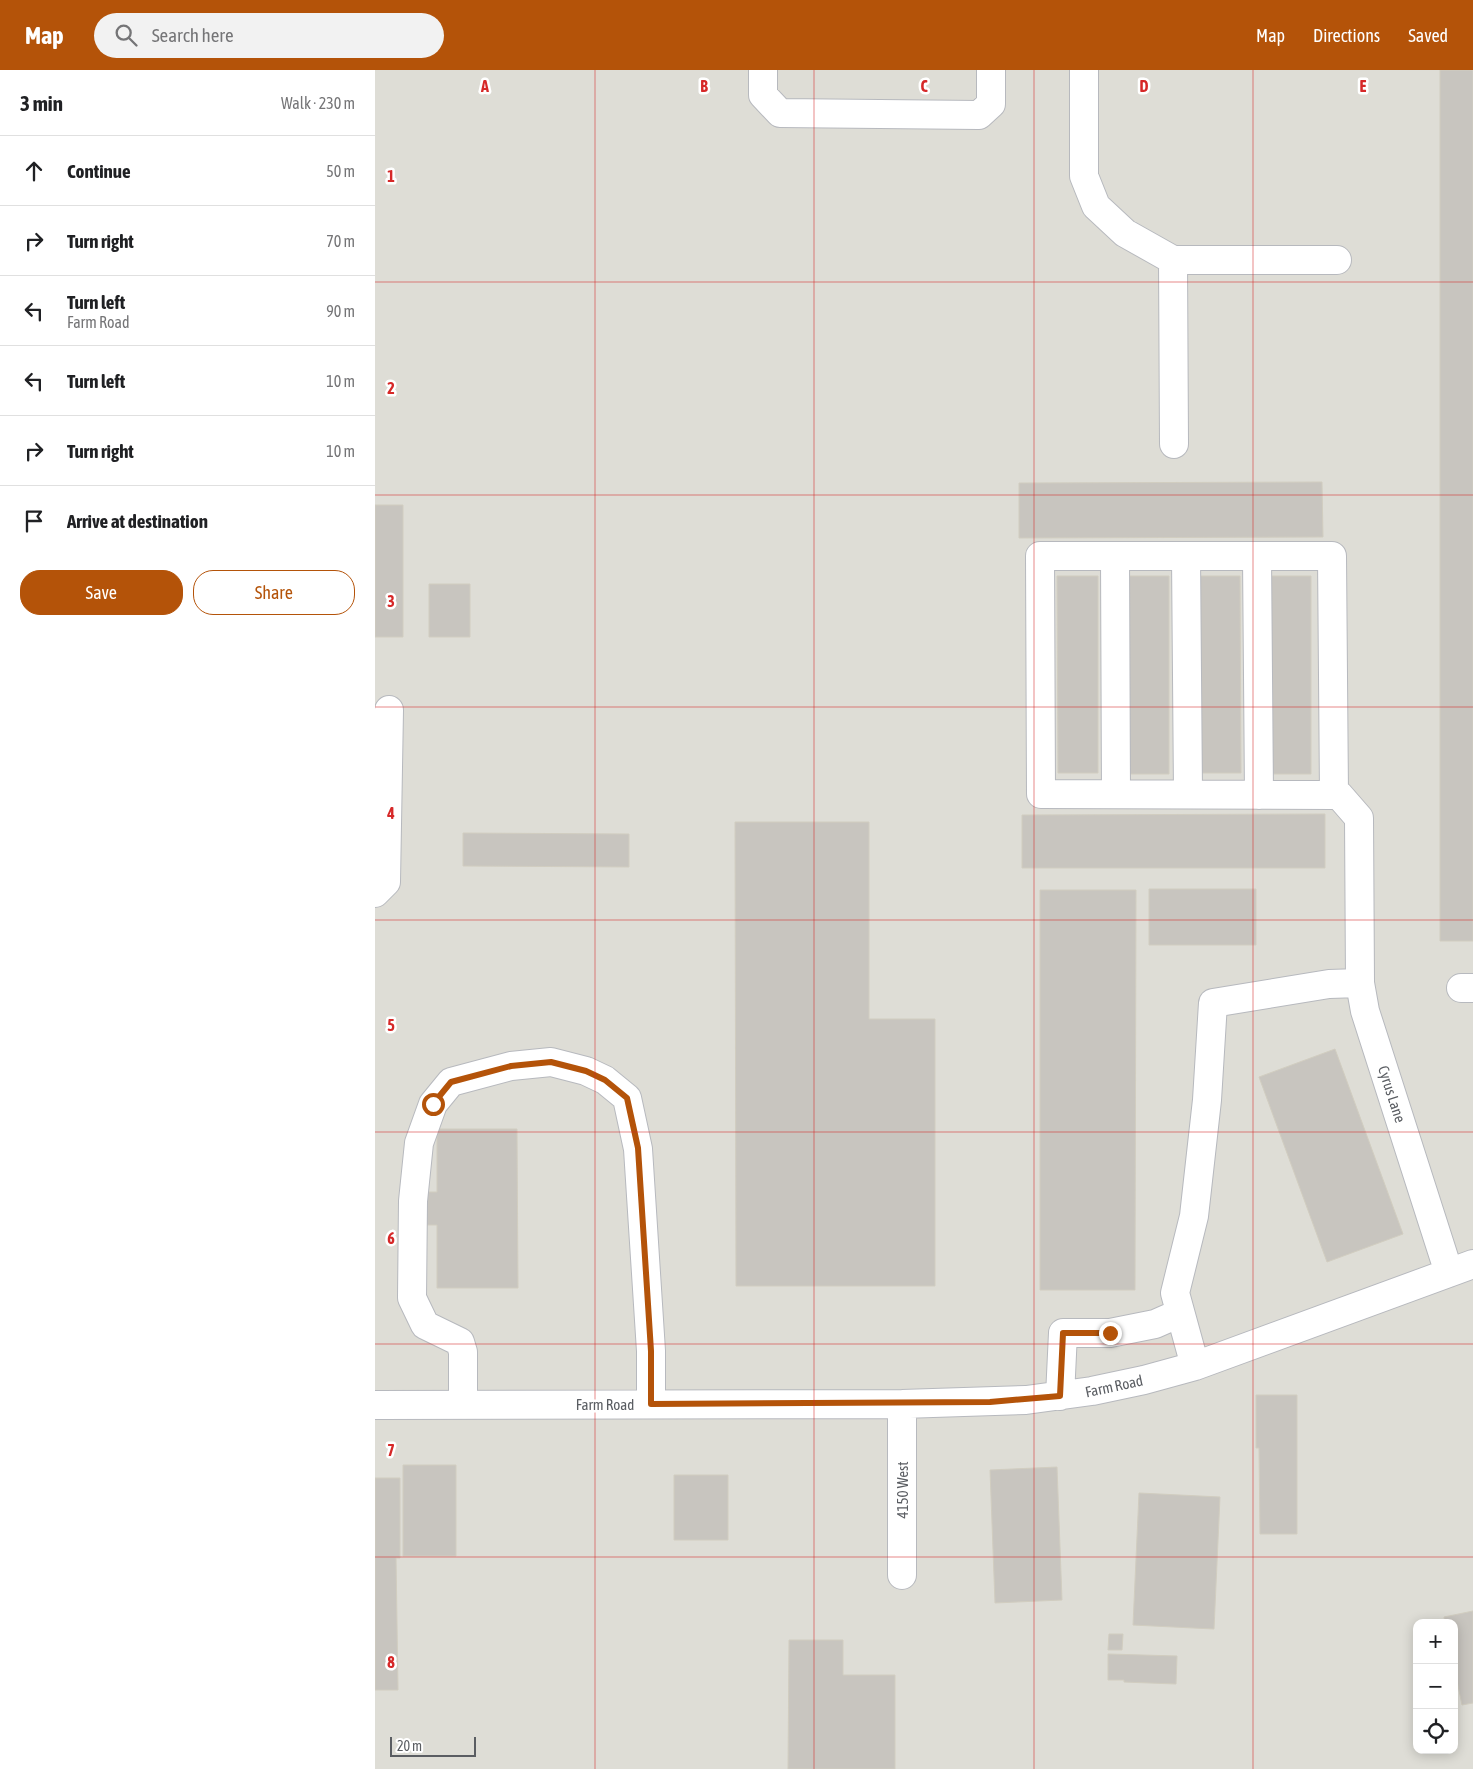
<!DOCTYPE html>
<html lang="en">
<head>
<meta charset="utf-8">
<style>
	body { margin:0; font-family:"Asap Condensed",sans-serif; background:#f2f2f2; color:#202124 }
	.controls { position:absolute; right:15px; bottom:15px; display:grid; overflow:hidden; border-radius:10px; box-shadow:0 2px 12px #0003 }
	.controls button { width:45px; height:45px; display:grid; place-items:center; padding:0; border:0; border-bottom:1px solid #e0e0e0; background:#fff; color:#202124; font:25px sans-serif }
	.scale { position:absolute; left:15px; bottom:12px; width:86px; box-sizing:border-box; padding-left:5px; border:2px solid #5a5d62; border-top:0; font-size:14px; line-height:18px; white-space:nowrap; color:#5a5d62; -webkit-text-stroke:4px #fff; paint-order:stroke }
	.stop { position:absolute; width:15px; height:15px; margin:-11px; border:4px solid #b45309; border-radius:50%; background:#fff }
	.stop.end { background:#b45309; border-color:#fff; box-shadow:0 1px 5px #0008 }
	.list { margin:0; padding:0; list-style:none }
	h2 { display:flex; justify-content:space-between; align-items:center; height:65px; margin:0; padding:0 20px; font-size:21px }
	h2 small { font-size:16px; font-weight:400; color:#757577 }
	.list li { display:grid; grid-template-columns:32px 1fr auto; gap:15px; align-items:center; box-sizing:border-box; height:70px; padding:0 20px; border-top:1px solid #e0e0e0 }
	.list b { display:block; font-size:19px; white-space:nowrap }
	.list p { margin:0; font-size:16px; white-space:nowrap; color:#757577 }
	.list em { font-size:16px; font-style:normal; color:#757577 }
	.actions { display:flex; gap:10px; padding:15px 20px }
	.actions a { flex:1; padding:11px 0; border:1px solid #b45309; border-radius:20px; text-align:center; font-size:18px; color:#b45309 }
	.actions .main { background:#b45309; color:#fff }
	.icon { flex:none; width:28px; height:28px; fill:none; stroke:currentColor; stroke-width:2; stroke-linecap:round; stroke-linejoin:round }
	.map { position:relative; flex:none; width:1098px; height:1699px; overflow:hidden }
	header { display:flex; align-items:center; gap:30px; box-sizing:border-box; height:70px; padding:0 25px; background:#b45309; color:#fff }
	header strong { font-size:24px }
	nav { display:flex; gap:28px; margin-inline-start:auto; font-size:18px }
	.search { width:350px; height:45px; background:#f2f2f2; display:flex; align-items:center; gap:12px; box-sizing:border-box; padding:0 18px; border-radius:28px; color:#757577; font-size:19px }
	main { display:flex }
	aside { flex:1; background:#fff }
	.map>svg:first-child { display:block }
	.industrial { fill:#deddd6; fill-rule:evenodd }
	.building { fill:#c8c5bf; stroke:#d1cdc0 }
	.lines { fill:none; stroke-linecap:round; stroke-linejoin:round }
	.minor-casing { stroke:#b7b9be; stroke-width:30 }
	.minor { stroke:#fff; stroke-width:28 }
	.route { stroke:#b45309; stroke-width:6 }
	.grid { fill:none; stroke:#d62828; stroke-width:1; stroke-opacity:0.55 }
	.labels { text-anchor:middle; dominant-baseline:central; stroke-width:5; stroke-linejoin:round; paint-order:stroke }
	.street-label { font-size:15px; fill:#5a5d62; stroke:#fff }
	.grid-label { font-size:16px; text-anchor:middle; font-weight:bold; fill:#d62828; stroke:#fff; stroke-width:5; stroke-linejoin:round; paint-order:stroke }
</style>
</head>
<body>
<header>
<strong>Map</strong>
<div class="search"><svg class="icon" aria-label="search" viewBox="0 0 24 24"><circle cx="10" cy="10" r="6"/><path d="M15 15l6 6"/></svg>Search here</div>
<nav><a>Map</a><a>Directions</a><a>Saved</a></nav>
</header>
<main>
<aside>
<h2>3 min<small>Walk · 230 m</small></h2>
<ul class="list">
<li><svg class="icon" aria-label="ahead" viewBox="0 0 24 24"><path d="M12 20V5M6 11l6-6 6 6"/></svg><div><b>Continue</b></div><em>50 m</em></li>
<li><svg class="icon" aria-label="right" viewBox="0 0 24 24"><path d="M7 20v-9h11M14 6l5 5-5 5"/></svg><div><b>Turn right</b></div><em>70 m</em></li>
<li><svg class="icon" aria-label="left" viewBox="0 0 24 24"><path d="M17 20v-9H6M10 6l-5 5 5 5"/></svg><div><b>Turn left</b><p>Farm Road</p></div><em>90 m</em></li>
<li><svg class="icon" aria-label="left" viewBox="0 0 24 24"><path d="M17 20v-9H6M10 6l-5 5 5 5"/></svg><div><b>Turn left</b></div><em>10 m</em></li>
<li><svg class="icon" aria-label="right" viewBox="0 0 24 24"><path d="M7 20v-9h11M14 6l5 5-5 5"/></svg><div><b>Turn right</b></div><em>10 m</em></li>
<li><svg class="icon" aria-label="arrive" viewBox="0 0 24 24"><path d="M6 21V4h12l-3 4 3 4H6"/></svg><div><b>Arrive at destination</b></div></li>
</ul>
<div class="actions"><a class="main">Save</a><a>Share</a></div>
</aside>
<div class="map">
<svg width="1098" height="1699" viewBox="0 0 1098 1699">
	<rect width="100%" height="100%" fill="#edebe2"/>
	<path class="industrial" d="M0 0H1098V1699H0ZM1042 1553H1079V1680H1042Z"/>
	<path class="building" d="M1065 0H1098V871H1065Z
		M947 412 948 467 644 468V413Z
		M0 435H28V567H0Z
		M682 506H723V703H683Z
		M754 506H794V704H754Z
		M825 506H865L866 703H825Z
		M896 506H936V704H896Z
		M54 514H95V567H54Z
		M950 744V798H647V745Z
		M360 752H494V949H560V1216H361Z
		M88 763 254 764V797L88 796Z
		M774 819H881V875H774Z
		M665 820H761L760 1220H665Z
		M960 979 1028 1164 952 1192 884 1007Z
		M62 1059H142L143 1218H62V1155H43V1122H62Z
		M881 1325H922V1464H885L884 1378H881Z
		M28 1395H81V1486H28Z
		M682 1397 687 1530 620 1533 615 1400Z
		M299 1405H353V1470H299Z
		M0 1408H25V1488H21L23 1620H0Z
		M764 1423 845 1427 839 1559 758 1555Z
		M1098 1541V1633L1087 1635 1079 1596V1553H1070L1069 1547Z
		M734 1564H748L747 1580H733Z
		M414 1570H468V1605H520V1699H413Z
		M733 1584 802 1586 801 1614 749 1612V1610H733Z"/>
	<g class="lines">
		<defs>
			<path id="minor" d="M388 0V25L405 43 604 45 616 34V0
				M709 0V106L721 136 750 163 798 190H962
				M798 190 799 374
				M740 486 741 724
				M811 486 813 724
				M882 486 884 725
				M959 725 957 486H665L666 724 959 725H964L984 748 985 913 990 941 1074 1203
				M0 823 11 812 14 640
				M1086 918H1098
				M820 1296 800 1223 819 1146 832 1030 838 933 954 914 985 913
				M685 1326 688 1263H735L780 1254 805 1243
				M0 1335 527 1334 651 1330 717 1321 769 1310 820 1296 1098 1194
				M88 1335V1282L85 1272 50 1255 37 1228 38 1131 44 1073 58 1034 76 1012 136 996 176 992 211 1001 230 1010 252 1028 263 1079 276 1281V1334
				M527 1505V1334"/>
		</defs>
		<use href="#minor" class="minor-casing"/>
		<use href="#minor" class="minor"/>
	</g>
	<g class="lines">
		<path class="route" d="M58 1034 76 1012 136 996 176 992 211 1001 230 1010 252 1028 263 1078 276 1281V1334L615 1332 685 1326 688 1263H735"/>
	</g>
	<path class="grid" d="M220 0V1699M439 0V1699M659 0V1699M878 0V1699M0 212H1098M0 425H1098M0 637H1098M0 850H1098M0 1062H1098M0 1274H1098M0 1487H1098"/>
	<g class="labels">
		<g class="street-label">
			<text transform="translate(1017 1024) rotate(72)">Cyrus Lane</text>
			<text transform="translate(739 1316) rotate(-12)">Farm Road</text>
			<text x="230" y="1334">Farm Road</text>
			<text transform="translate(527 1420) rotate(-90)">4150 West</text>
		</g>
	</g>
	<g class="grid-label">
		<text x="110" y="22">A</text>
		<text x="329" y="22">B</text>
		<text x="549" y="22">C</text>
		<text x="769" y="22">D</text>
		<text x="988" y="22">E</text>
		<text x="16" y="112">1</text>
		<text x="16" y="324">2</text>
		<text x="16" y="537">3</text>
		<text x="16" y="749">4</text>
		<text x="16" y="961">5</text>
		<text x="16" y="1174">6</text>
		<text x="16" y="1386">7</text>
		<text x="16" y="1598">8</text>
	</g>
</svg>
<div class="controls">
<button>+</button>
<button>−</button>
<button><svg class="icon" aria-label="locate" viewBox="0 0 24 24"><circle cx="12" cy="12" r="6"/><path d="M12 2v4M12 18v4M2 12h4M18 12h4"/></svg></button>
</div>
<div class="scale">20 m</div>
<div class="stop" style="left:58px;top:1034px"></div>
<div class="stop end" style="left:735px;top:1263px"></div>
</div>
</main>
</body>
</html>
